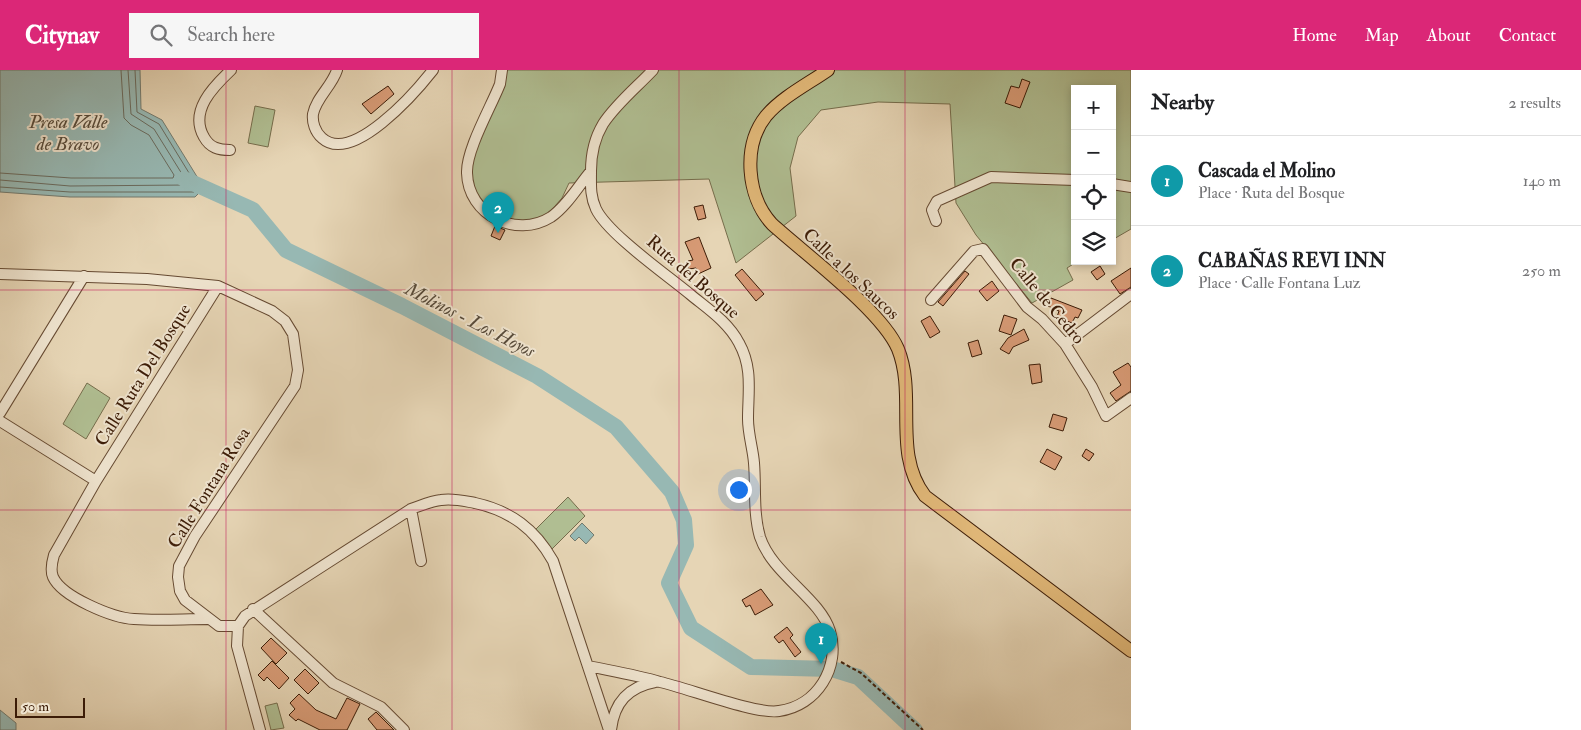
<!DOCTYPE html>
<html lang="en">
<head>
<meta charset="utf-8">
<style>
	body { margin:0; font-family:"IM FELL Double Pica",serif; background:#f6f6f6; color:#202124 }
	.controls { position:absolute; right:15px; top:15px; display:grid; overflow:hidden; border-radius:0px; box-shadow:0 2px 8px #0003 }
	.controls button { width:45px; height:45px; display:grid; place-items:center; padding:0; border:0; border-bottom:1px solid #e0e0e0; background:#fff; color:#202124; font:25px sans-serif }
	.scale { position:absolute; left:15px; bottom:12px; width:70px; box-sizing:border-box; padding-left:5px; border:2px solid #3c1c07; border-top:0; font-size:14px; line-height:18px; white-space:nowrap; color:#3c1c07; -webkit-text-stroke:4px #efe4cf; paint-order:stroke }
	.you { position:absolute; left:738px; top:419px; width:18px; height:18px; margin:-12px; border:4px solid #fff; border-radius:50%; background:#1a73e8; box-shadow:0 0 0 8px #1a73e833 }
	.badge { display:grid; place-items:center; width:32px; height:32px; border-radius:50%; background:#db2777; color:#fff; font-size:16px; font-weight:700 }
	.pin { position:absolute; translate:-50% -41px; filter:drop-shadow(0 1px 2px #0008) }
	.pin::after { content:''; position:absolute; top:26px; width:18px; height:15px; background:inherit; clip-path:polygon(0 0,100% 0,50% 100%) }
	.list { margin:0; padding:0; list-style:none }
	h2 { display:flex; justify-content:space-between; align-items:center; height:65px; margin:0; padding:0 20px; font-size:21px }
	h2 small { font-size:16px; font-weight:400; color:#757577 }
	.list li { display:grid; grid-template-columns:32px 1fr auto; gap:15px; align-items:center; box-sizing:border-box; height:90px; padding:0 20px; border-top:1px solid #e0e0e0 }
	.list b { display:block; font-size:19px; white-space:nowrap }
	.list p { margin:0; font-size:16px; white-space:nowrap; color:#757577 }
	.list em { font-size:16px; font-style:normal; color:#757577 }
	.icon { flex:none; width:28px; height:28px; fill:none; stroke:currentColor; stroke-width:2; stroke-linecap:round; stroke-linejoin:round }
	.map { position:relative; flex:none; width:1131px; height:660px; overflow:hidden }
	header { display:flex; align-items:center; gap:30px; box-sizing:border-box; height:70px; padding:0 25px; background:#db2777; color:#fff }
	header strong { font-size:24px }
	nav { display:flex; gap:28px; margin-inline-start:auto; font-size:18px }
	.search { width:350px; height:45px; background:#f6f6f6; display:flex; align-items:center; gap:12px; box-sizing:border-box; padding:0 18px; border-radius:0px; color:#757577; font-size:19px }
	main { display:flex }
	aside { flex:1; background:#fff }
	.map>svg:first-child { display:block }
	.green { fill:#b0be92; stroke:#766d4c }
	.water { fill:#97b8b3; stroke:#737a6e }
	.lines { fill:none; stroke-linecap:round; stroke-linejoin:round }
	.shore { stroke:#6a6a5d; stroke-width:1 }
	.river { stroke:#97b8b3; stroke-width:16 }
	.building { fill:#d89b76; stroke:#3c1c07 }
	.minor-casing { stroke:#664a32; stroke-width:12 }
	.major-casing { stroke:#3c1c07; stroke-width:14 }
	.path { stroke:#3c1c07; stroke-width:2; stroke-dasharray:4 2.5; stroke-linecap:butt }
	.minor { stroke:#efe4cf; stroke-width:10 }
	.major { stroke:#e3ba7a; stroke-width:12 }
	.grid { fill:none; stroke:#c2185b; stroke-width:1; stroke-opacity:0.55 }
	.labels { text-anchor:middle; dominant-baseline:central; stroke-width:4; stroke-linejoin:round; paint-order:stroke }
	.street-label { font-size:18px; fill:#3c1c07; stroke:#efe4cf }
	.water-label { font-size:19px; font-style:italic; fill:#574b3b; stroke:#efe4cf }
</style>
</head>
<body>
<header>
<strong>Citynav</strong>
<div class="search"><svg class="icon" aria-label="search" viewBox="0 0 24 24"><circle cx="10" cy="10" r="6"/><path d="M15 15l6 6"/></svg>Search here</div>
<nav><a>Home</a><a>Map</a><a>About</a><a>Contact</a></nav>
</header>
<main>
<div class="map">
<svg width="1131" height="660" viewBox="0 0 1131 660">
	<rect width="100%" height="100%" fill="#e6d5b5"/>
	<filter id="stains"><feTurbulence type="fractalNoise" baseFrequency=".004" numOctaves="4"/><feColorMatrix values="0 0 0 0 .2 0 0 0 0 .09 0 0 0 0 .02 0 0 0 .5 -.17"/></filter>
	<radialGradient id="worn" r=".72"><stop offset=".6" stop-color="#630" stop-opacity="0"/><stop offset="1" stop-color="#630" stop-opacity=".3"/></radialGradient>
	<path class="green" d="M506 0H1131V159L1112 170V19H1075V191H1078L1067 198 1073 210 1032 233 976 165 956 133 950 34 878 32 821 40 798 67 790 98 796 146 736 193 709 109 569 113 562 128 549 143 535 150 519 152 496 146 475 124 470 95Z
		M255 36 275 40 268 77 248 73Z
		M87 313 110 328 86 369 63 354Z
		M568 427 585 446 552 479 535 460Z
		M277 633 284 658 271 660 265 636Z"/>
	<path class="water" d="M0 0H140L141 39 162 50 204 118 195 127H70L0 122Z
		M582 453 594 465 586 474 579 467 575 471 570 466Z
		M0 640 16 653V660H0Z"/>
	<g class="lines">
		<path class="shore" d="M0 103 71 108H173L174 105 149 65 131 55 124 48 121 0
			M0 110 70 116 186 115 187 112 154 59 131 44 128 0
			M0 117 70 122H194L197 116 159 54 137 42 135 0"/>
		<path class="river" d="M184 109 253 140 286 180 402 236 537 306 616 357 672 422 684 450 686 475 669 513 691 558 751 597 832 599 858 607 915 660"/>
	</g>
	<path class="building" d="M1022 9 1030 12 1020 38 1005 33 1011 16 1019 18Z
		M388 16 394 24 371 44 362 34Z
		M703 135 706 148 698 150 694 137Z
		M495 156 505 160 500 170 491 166Z
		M699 167 711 198 698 204 696 198 688 199V191L693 190 685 172Z
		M1100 196 1105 204 1097 210 1091 202Z
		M1131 198V217L1120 224 1111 211Z
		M742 199 764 224 756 231 735 205Z
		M965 201 969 204 943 236 938 232Z
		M992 211 999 221 987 231 979 221Z
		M1051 228 1082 240 1078 248 1075 247 1072 253 1057 247 1059 241 1048 236Z
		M1004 245 1017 249 1011 265 999 261Z
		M930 246 940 262 930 268 921 251Z
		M1024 259 1029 270 1013 277 1009 284 1000 279 1008 268Z
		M978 270 982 284 972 287 968 273Z
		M1128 293 1131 297V321L1116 331 1110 323 1121 315 1113 302Z
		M1040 294 1042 312 1032 314 1029 295Z
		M1053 344 1067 348 1063 361 1049 357Z
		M1047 379 1062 387 1055 400 1040 392Z
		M1086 379 1094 384 1089 391 1082 386Z
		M761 519 773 535 755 545 750 535 746 537 742 530Z
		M787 557 793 565 790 568 801 582 795 587 783 570 779 573 774 567Z
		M271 568 287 583 276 594 261 578Z
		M272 591 289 608 279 619 267 607 264 611 258 605Z
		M305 599 319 613 308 624 294 610Z
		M299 624 316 640 336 649 347 628 360 634 347 660H320L298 649 296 651 289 645 295 639 290 633Z
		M376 642 394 660H377L368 649Z"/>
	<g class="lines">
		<defs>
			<path id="minor" d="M337 0C332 16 316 28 313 44 312 52 315 62 322 68 352 95 415 23 433 0
				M502 0 500 14C491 37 466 80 467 103 468 145 516 169 551 147 567 136 579 115 591 101
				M230 80C219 80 210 78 204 67 189 41 213 17 231 0
				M1112 114 1131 117
				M936 151 932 140 937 131 991 107 1075 110
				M0 204 147 209 218 216 272 241 285 251 293 264 298 300 295 316 195 466 179 496 178 507 180 521 185 530 219 556H238
				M931 230 974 181 983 179 1027 237 1042 249 1065 274 1092 317 1106 346 1131 328
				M1065 274 1131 224
				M0 343 84 206
				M0 351 96 411
				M411 439 421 491
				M253 539 333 613 381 637 404 660
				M208 549C183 549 158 551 134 549 113 548 62 527 53 507 50 500 52 492 54 485L96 411 218 216
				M588 596C612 601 637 605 660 612 687 618 757 645 779 641 817 636 841 597 830 561 820 528 772 504 760 467 753 443 756 417 754 393 753 379 748 364 748 349 748 322 753 298 739 273 728 252 708 239 691 225 667 205 608 164 596 139 590 126 591 115 591 101 591 84 594 69 603 54 616 34 637 17 653 0
				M260 660 237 576 238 556 245 546 411 439C420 436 431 431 441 430 453 428 464 431 475 433 511 441 535 459 553 491L609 660
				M611 660C614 633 628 617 655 612"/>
			<path id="major" d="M828 0C808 14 782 27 766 46 742 76 747 127 772 154 805 184 882 241 898 279 917 326 892 383 925 426L1131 581"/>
		</defs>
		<use href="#minor" class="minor-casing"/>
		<use href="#major" class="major-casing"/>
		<path class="path" d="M841 592 861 603 923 660"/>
		<use href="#minor" class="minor"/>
		<use href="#major" class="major"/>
	</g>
	<path class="grid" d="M226 0V660M452 0V660M679 0V660M905 0V660M0 220H1131M0 440H1131"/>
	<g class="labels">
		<g class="street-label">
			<text transform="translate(851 204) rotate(43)">Calle a los Saucos</text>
			<text transform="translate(693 207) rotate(41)">Ruta del Bosque</text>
			<text transform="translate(1047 231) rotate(50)">Calle de Cedro</text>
			<text transform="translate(143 305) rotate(-58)">Calle Ruta Del Bosque</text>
			<text transform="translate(209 418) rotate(-58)">Calle Fontana Rosa</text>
		</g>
		<g class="water-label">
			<text x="68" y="52">Presa Valle<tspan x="68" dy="22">de Bravo</tspan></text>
			<text transform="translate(470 250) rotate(27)">Molinos - Los Hoyos</text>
		</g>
	</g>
	<rect width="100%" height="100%" filter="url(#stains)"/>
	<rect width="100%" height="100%" fill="url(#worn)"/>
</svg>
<div class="controls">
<button>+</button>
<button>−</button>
<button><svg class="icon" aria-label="locate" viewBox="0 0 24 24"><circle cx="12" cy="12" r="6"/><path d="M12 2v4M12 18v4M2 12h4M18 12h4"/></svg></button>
<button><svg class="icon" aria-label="layers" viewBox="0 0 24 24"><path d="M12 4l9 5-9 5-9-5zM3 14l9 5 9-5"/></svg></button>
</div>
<div class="scale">50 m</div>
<div class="you"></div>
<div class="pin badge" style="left:821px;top:594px;background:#0f9aa8">1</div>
<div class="pin badge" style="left:498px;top:163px;background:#0f9aa8">2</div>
</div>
<aside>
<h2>Nearby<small>2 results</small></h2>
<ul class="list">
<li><span class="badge" style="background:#0f9aa8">1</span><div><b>Cascada el Molino</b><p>Place · Ruta del Bosque</p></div><em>140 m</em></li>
<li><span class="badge" style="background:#0f9aa8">2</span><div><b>CABAÑAS REVI INN</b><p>Place · Calle Fontana Luz</p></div><em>250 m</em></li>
</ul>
</aside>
</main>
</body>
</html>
